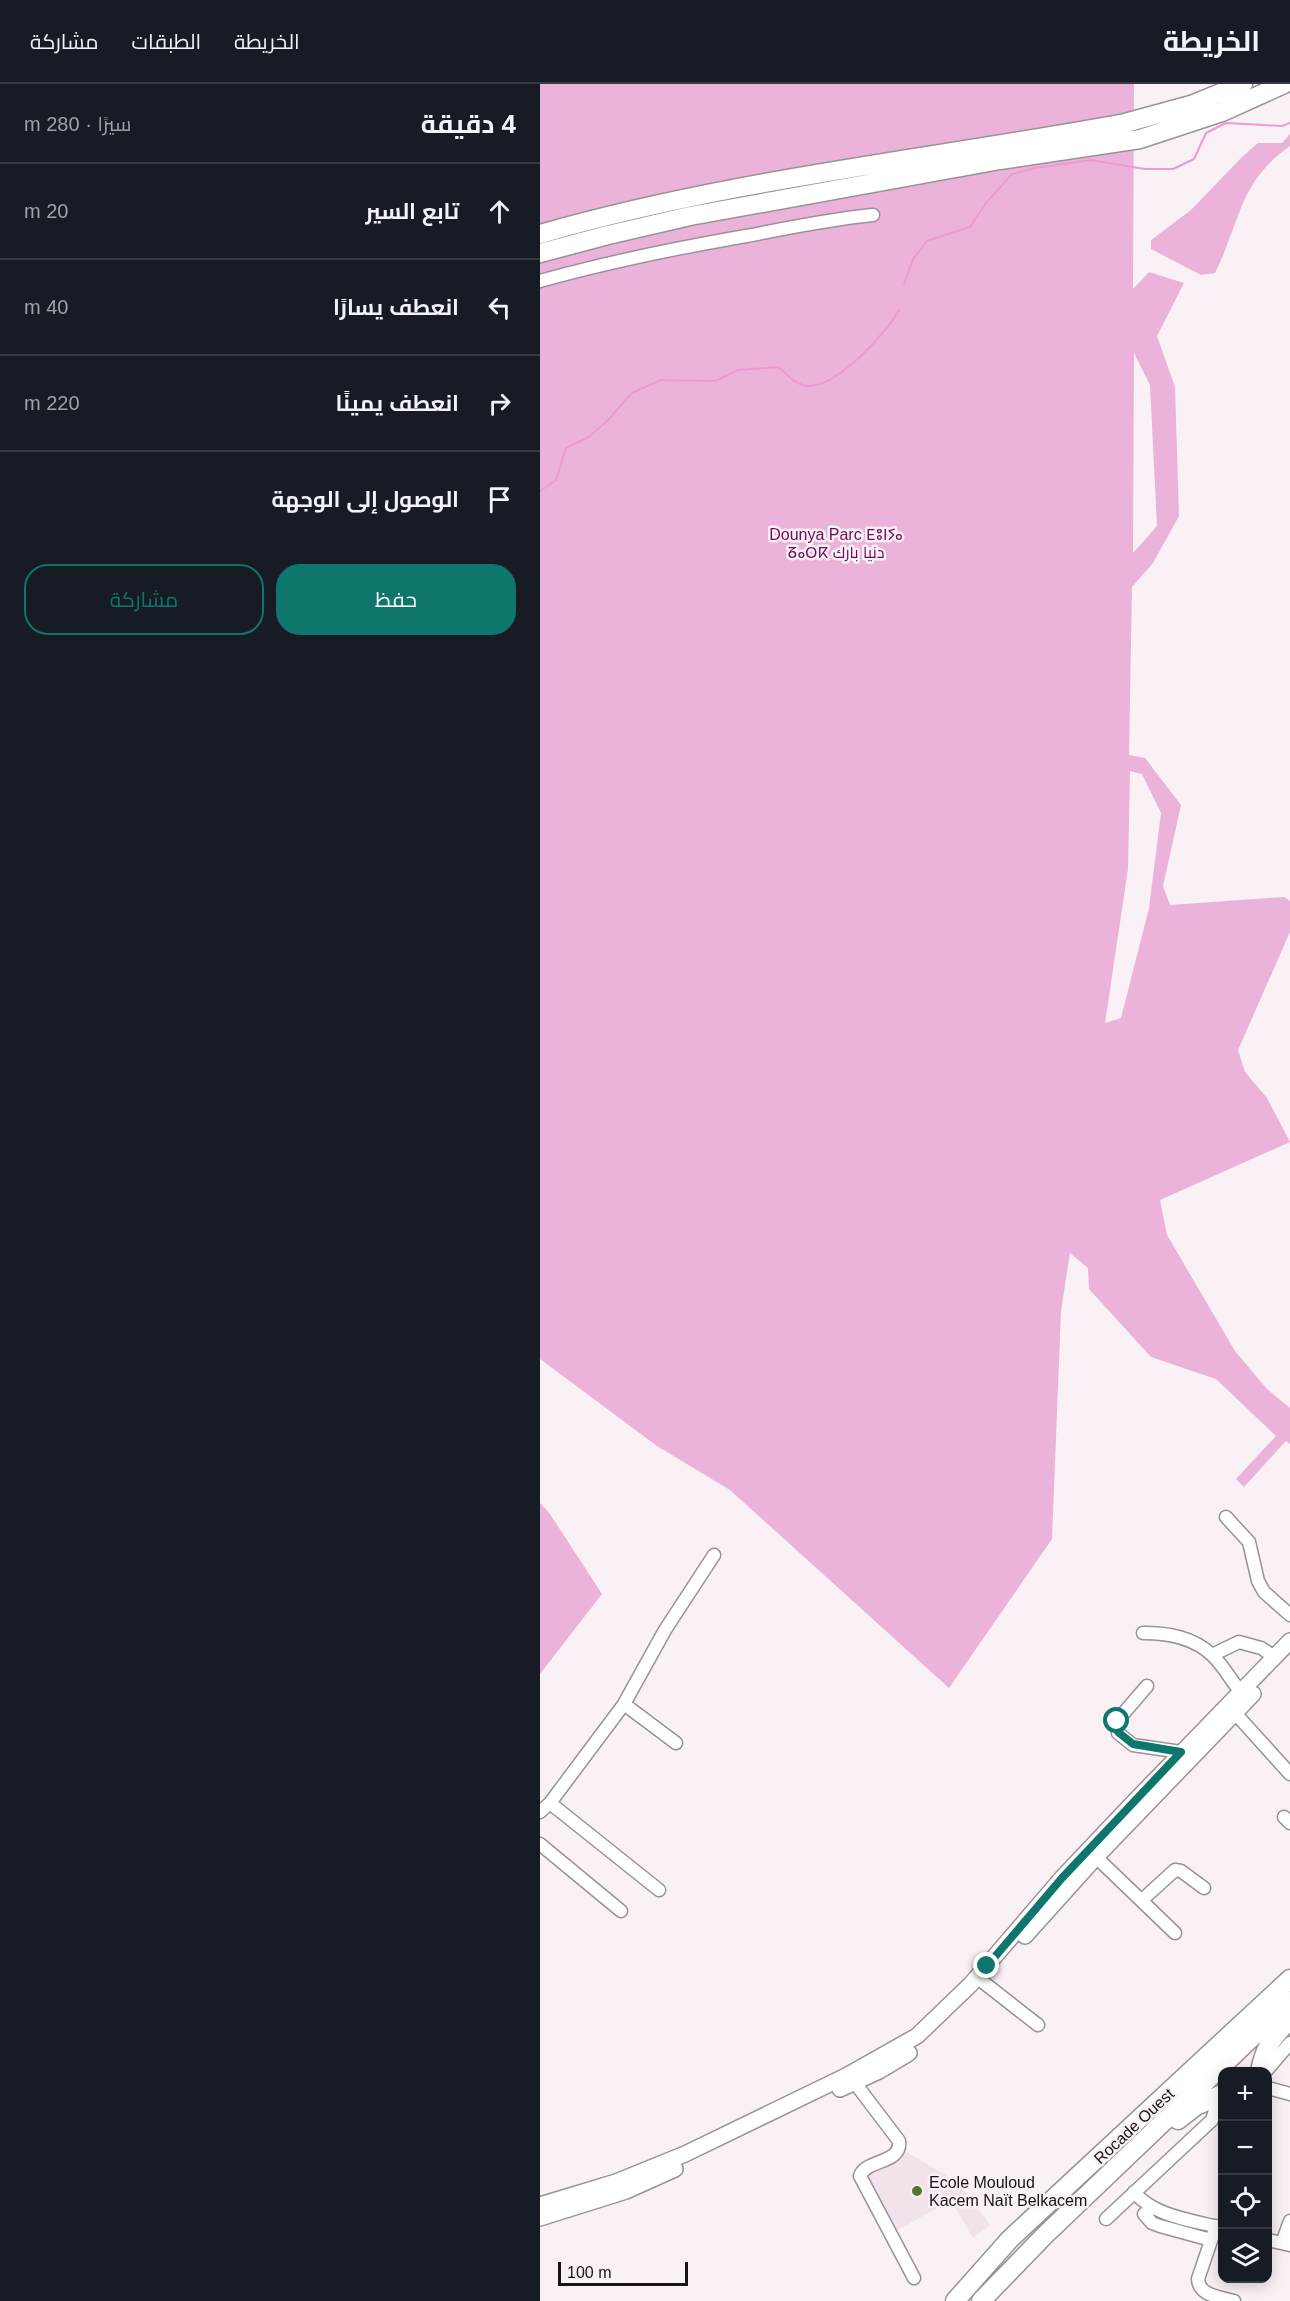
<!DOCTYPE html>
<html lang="ar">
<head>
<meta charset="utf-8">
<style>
	body { margin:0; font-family:Helvetica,Cairo,"Noto Sans Tifinagh",sans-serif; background:#242831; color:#f1f3f6; direction:rtl }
	.controls { position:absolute; right:18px; bottom:18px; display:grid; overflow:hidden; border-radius:12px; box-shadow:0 3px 15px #0003 }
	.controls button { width:54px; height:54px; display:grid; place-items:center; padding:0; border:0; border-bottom:2px solid #363941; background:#171b24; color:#f1f3f6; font:30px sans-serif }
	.scale { position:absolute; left:18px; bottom:15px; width:130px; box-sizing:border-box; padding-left:6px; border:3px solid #161415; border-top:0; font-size:16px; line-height:21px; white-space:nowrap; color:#161415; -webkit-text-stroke:4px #f9f1f6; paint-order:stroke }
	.stop { position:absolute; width:18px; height:18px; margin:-14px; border:4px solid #0f766e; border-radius:50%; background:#fff }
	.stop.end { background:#0f766e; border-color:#fff; box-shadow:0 2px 6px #0008 }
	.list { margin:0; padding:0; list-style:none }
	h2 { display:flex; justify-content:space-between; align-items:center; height:78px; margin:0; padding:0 24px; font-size:26px }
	h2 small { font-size:20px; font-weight:400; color:#9ea1a6 }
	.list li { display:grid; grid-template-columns:39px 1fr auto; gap:18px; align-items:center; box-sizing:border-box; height:96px; padding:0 24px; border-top:2px solid #363941 }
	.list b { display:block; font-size:22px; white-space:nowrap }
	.list em { font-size:20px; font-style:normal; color:#9ea1a6 }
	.actions { display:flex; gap:12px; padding:18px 24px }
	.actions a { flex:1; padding:14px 0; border:2px solid #0f766e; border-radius:24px; text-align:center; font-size:21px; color:#0f766e }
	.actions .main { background:#0f766e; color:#fff }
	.icon { flex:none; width:33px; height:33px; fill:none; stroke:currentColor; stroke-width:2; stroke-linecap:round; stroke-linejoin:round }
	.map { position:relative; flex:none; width:750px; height:2217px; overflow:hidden; direction:ltr }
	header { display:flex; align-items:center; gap:36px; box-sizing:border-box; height:84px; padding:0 30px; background:#171b24; border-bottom:2px solid #363941 }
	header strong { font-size:28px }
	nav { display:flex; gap:33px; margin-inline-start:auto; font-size:21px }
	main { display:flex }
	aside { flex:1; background:#171b24 }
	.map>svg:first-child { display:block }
	.built { fill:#f1e2ec }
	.green { fill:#ebb3d9; fill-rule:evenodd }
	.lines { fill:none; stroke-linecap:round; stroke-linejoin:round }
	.stream { stroke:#ed9ad4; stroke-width:2 }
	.minor-casing { stroke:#999296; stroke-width:15 }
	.major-casing { stroke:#999296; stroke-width:18 }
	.highway-casing { stroke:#999296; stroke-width:21 }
	.minor { stroke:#fff; stroke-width:12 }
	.major { stroke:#fff; stroke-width:15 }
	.highway { stroke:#fff; stroke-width:18 }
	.route { stroke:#0f766e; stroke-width:8 }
	.poi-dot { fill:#57762c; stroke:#f9f1f6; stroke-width:2 }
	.labels { text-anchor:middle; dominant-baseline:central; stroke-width:5; stroke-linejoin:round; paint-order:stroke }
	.park-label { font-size:16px; fill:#6f0a5a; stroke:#f9f1f6 }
	.street-label { font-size:16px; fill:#161415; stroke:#f9f1f6 }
	.poi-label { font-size:16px; fill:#161415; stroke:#f9f1f6; text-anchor:start }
</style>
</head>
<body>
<header>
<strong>الخريطة</strong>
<nav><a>الخريطة</a><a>الطبقات</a><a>مشاركة</a></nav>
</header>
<main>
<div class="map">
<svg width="750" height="2217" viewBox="0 0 750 2217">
	<rect width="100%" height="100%" fill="#f9f1f6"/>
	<path class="built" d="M363 2066 419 2099 450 2141 433 2154 411 2116 351 2150 320 2089Z"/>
	<path class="green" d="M0 0H594L593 205 609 188 644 199 617 252 635 303 639 432 613 479 592 503 589 671 605 674 641 721 623 802 630 821 744 813 750 817V848L698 966 705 988 727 1014 750 1058 620 1116 627 1151 695 1267 727 1305 750 1324V1360L746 1357 704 1403 696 1395 736 1352 676 1295 611 1273 549 1205 548 1184 530 1169 521 1227 512 1455 409 1604 190 1406 117 1362 0 1275ZM594 269 610 301 617 442 593 469ZM590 687 602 690 621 729 609 824 581 934 565 939 588 785Z
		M750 50V62C698 99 701 137 675 189L661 191 611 165V156L651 126 702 73 718 59H742Z
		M0 1419 10 1430 62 1510 0 1590Z"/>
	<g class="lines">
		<path class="stream" d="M364 200 373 175 387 157 430 143 446 119 472 90 495 84 551 76 605 85H633L654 75 666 49 686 39 742 42 750 39
			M0 407 16 396 26 364 49 353 68 336 92 309 121 296 175 297 198 286 238 283C248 290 254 301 269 302 297 302 346 250 359 226"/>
		<defs>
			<path id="minor" d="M0 197C68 178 137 164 206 152 248 144 290 135 333 131
				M686 1433 709 1458 718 1497 724 1508 750 1531
				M603 1549C628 1549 653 1553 672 1571 684 1582 691 1597 701 1608
				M672 1571 699 1558 721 1564 735 1573
				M607 1602 577 1637 578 1649 593 1661 641 1668
				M84 1620 136 1659
				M695 1629 750 1690
				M10 1719 119 1806
				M0 1728 10 1719 84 1620 125 1546 174 1471
				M744 1733 750 1739
				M0 1760 81 1827
				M556 1773 635 1849
				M602 1816 635 1786 641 1787 664 1804
				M443 1898 498 1941
				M725 1988 750 1959
				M315 1999 359 2057C362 2080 326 2075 320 2092L374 2194
				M728 2004 750 2010
				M594 2108C615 2133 652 2136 682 2144
				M612 2124 604 2130 612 2139 620 2142 671 2156
				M566 2135 672 2036 676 2023 673 2013
				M676 2142 658 2195C659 2212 680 2213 694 2217
				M728 2156 750 2161
				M742 2159 750 2137"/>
			<path id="major" d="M485 1852 556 1773 713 1610
				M300 2005 339 1987 369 1969
				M0 2121 76 2098 145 2070 306 1992 377 1952 431 1900 522 1794 593 1719 750 1557
				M0 2134 86 2107 135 2085"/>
			<path id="highway" d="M0 150C191 95 390 75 585 39L651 21 703 0
				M0 169 68 151 150 132 460 76 600 55 682 28 744 0
				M720 1988C724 1964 733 1952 750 1936
				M638 2036 656 2022 682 2010
				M415 2217 470 2155 750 1895
				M441 2217 504 2152 750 1917"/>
		</defs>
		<use href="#minor" class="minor-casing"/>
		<use href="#major" class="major-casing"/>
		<use href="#highway" class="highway-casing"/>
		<use href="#minor" class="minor"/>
		<use href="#major" class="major"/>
		<use href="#highway" class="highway"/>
	</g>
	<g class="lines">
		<path class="route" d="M447 1882 522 1794 641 1668 593 1660 578 1648 577 1637"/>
	</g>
	<circle class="poi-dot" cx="377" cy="2107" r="6"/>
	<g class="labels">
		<g class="park-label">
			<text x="296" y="450">Dounya Parc ⴹⵓⵏⵢⴰ<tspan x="296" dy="18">ⵒⴰⵔⴽ دنيا بارك</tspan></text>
		</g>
		<g class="street-label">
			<text transform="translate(594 2042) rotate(-43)">Rocade Ouest</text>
		</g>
		<g class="poi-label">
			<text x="389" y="2098">Ecole Mouloud<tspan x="389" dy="18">Kacem Naït Belkacem</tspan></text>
		</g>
	</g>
</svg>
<div class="controls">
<button>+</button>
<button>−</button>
<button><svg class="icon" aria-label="locate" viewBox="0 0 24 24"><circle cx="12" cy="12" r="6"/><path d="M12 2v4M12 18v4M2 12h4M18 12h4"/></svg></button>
<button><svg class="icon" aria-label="layers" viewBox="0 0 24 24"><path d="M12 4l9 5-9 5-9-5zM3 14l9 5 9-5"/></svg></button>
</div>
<div class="scale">100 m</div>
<div class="stop" style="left:577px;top:1637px"></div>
<div class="stop end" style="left:447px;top:1882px"></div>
</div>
<aside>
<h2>4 دقيقة<small>سيرًا · 280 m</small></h2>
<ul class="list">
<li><svg class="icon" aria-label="ahead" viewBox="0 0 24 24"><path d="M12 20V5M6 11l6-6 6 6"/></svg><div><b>تابع السير</b></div><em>20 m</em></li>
<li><svg class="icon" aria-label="left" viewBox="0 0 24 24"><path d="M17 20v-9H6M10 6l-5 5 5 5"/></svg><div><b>انعطف يسارًا</b></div><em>40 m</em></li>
<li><svg class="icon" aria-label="right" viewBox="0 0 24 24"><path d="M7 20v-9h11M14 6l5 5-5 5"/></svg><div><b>انعطف يمينًا</b></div><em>220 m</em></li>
<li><svg class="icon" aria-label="arrive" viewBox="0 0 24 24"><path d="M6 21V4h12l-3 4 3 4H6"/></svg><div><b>الوصول إلى الوجهة</b></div></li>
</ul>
<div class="actions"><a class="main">حفظ</a><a>مشاركة</a></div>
</aside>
</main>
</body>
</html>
